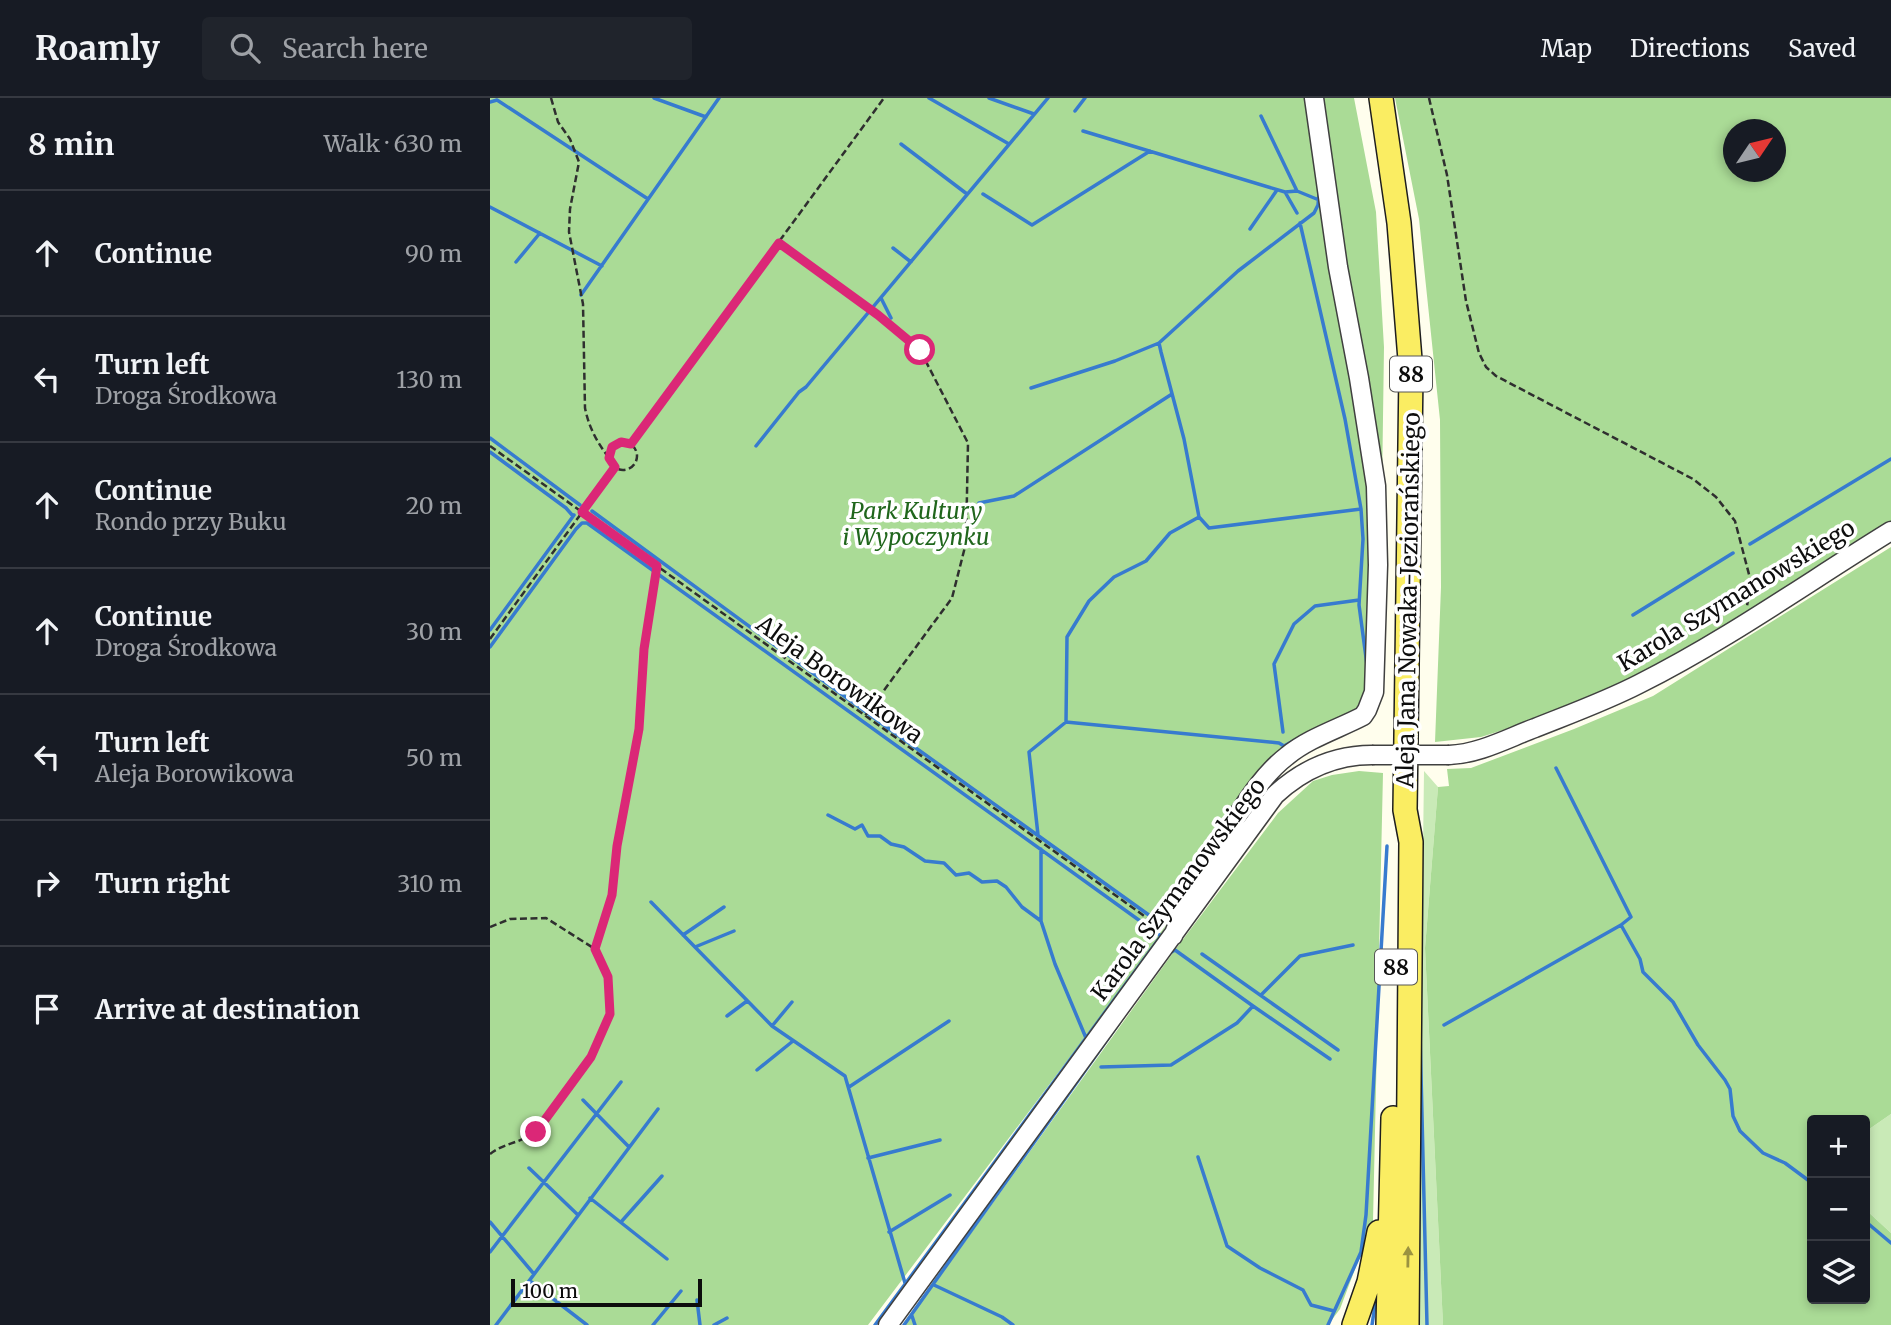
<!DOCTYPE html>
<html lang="en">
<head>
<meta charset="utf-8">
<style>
	body { margin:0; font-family:Merriweather,serif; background:#20242c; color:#f1f3f6 }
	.controls { position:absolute; right:21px; bottom:21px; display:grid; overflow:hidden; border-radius:7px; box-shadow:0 4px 10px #0003 }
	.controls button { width:63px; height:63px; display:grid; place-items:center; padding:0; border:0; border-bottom:2px solid #363941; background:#171b24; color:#f1f3f6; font:35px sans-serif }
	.compass { position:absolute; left:1233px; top:21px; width:63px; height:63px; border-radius:50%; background:#171b24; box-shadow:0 4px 10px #0003; rotate:55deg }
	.scale { position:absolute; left:21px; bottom:18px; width:191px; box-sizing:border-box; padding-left:7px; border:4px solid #0d0d0d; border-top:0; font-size:19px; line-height:24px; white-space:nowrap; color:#0d0d0d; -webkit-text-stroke:5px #fff; paint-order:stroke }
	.stop { position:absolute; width:21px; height:21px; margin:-16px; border:5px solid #db2777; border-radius:50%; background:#fff }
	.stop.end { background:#db2777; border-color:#fff; box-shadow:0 2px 7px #0008 }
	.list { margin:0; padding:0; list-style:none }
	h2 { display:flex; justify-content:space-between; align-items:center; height:91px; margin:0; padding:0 28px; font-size:30px }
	h2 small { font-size:23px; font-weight:400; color:#9ea1a6 }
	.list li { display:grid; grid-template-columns:46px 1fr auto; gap:21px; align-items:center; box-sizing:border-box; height:126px; padding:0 28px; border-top:2px solid #363941 }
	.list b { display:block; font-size:26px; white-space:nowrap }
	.list p { margin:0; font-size:23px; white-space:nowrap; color:#9ea1a6 }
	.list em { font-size:23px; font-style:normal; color:#9ea1a6 }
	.icon { flex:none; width:38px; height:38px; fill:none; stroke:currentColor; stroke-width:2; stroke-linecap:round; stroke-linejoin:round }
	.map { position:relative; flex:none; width:1401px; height:1227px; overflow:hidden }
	header { display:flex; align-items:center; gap:42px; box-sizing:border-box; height:98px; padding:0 35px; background:#171b24; border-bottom:2px solid #363941 }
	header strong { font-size:33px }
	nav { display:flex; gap:38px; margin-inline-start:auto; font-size:24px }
	.search { width:490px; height:63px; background:#20242c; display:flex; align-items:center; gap:18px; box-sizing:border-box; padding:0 24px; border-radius:7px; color:#9ea1a6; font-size:26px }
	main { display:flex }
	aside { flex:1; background:#171b24 }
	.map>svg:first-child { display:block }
	.green { fill:#c9eab7 }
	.forest { fill:#aadb96; fill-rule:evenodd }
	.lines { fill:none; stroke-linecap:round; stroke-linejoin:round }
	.stream { stroke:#377bcf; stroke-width:3.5 }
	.minor-casing { stroke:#404040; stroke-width:21 }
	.major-casing { stroke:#1e1e1e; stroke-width:26 }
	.path { stroke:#2f2f2f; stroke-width:2.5; stroke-dasharray:7 3.5; stroke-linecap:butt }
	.minor { stroke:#fff; stroke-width:18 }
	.major { stroke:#faed62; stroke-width:23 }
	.minor-bridge-casing { stroke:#404040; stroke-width:21; stroke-linecap:butt }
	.minor-bridge { stroke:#fff; stroke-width:18 }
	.oneway { fill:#9b9340 }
	.route { stroke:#db2777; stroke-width:9 }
	.labels { text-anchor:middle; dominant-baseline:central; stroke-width:7; stroke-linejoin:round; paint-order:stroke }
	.shield { fill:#fff; stroke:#565656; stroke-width:2 }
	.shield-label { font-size:21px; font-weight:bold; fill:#0d0d0d }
	.park-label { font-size:23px; font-style:italic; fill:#20661c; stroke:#fff }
	.street-label { font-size:23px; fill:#0d0d0d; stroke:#fff }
</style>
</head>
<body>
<header>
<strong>Roamly</strong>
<div class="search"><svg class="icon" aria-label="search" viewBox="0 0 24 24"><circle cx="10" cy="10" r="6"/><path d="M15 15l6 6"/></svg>Search here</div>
<nav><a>Map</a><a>Directions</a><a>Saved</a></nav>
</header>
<main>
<aside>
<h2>8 min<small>Walk · 630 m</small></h2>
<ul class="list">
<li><svg class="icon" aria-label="ahead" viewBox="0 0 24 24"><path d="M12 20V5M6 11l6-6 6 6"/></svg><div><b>Continue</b></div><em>90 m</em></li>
<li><svg class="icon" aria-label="left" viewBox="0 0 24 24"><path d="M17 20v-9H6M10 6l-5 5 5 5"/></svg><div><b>Turn left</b><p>Droga Środkowa</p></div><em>130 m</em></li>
<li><svg class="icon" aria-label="ahead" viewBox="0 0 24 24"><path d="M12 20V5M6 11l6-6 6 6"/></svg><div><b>Continue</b><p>Rondo przy Buku</p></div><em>20 m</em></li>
<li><svg class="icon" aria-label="ahead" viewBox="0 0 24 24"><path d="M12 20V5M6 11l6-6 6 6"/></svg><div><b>Continue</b><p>Droga Środkowa</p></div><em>30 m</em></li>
<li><svg class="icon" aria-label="left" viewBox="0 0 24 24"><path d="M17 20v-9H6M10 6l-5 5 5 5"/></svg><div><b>Turn left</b><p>Aleja Borowikowa</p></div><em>50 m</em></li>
<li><svg class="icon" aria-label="right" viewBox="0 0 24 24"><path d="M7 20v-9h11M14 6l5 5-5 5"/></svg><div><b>Turn right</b></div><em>310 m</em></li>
<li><svg class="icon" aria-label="arrive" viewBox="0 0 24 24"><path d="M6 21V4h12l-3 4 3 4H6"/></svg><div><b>Arrive at destination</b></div></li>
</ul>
</aside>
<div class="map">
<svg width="1401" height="1227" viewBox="0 0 1401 1227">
	<rect width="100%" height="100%" fill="#fffeed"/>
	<path class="green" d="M934 673 948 689 935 850 953 1227H927Z
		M1401 1016V1135L1375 1111V1034Z"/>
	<path class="forest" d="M0 0H864L886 114 894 249 889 603 759 689 711 759 669 841 378 1227H0Z
		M905 0H1401V426L1318 479 1147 579 1070 614 991 639 945 644 951 489 950 322 929 121ZM1244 32H1286V74H1244Z
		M1401 449V1016L1375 1034V1022H1322V1070L1320 1072 1322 1074V1201H1375V1111L1401 1135V1227H953L935 850 948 689 959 688 957 671 981 670 1084 631 1163 598Z
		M869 673 893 675 883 1123 850 1211 838 1227H415L685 852 788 715 823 683 842 677Z"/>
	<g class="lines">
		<path class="stream" d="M164 0 216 19
			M439 0 519 46
			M499 0 544 16
			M0 4 7 2 158 101
			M585 13 595 0
			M771 18 807 93
			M593 33 795 94 807 93 829 102
			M411 46 477 96
			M795 94 807 115
			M493 96 542 127 660 53
			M829 96 828 107 824 115 748 173 669 245 671 254 694 341 709 419 719 430 871 411
			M0 109 112 168
			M810 125 855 321 871 411 873 441 869 507 877 567
			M760 131 787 92
			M403 150 421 164
			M26 164 50 135
			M91 197 229 0
			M391 200 401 220
			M541 290 625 263 669 245
			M0 340 90 407
			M266 348 309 294 316 289 558 0
			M0 354 76 410 83 418
			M489 405 524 398 682 296
			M102 413 391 625 670 825
			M1260 446 1401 361
			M1143 517 1243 455
			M0 532 84 417
			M0 549 86 431 92 425H97L671 838 385 1227
			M576 624 577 539 599 503 624 479 656 463 680 435 709 419
			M793 634 784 566 804 526 825 508 869 502
			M1066 670 1141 819 1131 827 1150 861 1153 874 1183 904 1208 947 1235 982 1240 991 1243 1018 1250 1033 1273 1055 1295 1065 1322 1085
			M338 717 365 731 372 727 378 738H390L401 746 414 749 435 763 454 765 466 777 479 775 492 784 507 783 516 789 532 809 551 823 565 866 596 940
			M548 737 539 654 576 624 789 645 794 648 807 641
			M551 751V823
			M161 804 282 928 355 978 415 1185
			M193 837 234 809
			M205 849 244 833
			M712 856 848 952
			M771 897 810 858 863 847
			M763 908 840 961
			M237 918 257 903
			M954 927 1131 827
			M282 928 302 904
			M930 934 937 1227
			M611 969 681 967 747 925 763 908 685 852 678 856
			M267 972 303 943
			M359 989 459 923
			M93 1002 139 1049
			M708 1059 737 1148 770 1170 813 1192 821 1207 844 1213
			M378 1060 450 1042
			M39 1070 88 1117
			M100 1100 177 1161
			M1375 1123 1401 1145
			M0 1124 44 1176
			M131 1124 172 1078
			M399 1134 460 1097
			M0 1154 131 984
			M40 1183 97 1227
			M444 1187 512 1219 523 1227
			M207 1202 210 1227
			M422 1218 425 1227
			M6 1227 168 1011
			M163 1227 191 1193
			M224 1227 237 1220
			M414 1227 629 925
			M838 1227 871 1154 876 1117 897 748
			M882 1227 887 1194"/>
		<defs>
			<path id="minor" d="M959 657C989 656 1018 640 1045 630 1080 616 1116 603 1149 586 1237 542 1318 484 1401 433
				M683 838C699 796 721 759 746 720 760 698 776 674 797 658 819 640 848 631 873 618L877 612 884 594 888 467 886 388 869 280 848 169 824 0
				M398 1227 785 697C813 671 845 657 882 657"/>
			<path id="major" d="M891 0 909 125 921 274 915 712 921 744 917 1227
				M864 1227 879 1184 889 1134
				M898 1227 903 1020"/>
		</defs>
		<use href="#minor" class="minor-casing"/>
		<use href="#major" class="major-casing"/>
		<path class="path" d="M61 0 68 24 80 41 89 64 80 111 79 134 93 206 95 310C99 330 107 344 119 360
			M939 0 957 77 976 203 989 255 996 269 1006 278 1203 381 1226 399 1245 423 1261 484 1257 508
			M289 145 388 217 430 252 478 345 476 445 462 500 375 618
			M119 358a14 14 0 1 1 28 0a14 14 0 1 1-28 0Z
			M141 346 394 0
			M0 348 671 830
			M0 541 125 369
			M0 829 20 821 56 820 105 851
			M0 1056C13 1045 36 1044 47 1032 66 1013 119 938 120 913 121 890 115 872 105 851L122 797 127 748 149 631 154 551 167 468"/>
		<use href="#minor" class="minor"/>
		<use href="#major" class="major"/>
		<defs>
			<path id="minor-bridge" d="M882 657H959"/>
		</defs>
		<use href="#minor-bridge" class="minor-bridge-casing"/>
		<use href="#minor-bridge" class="minor-bridge"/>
	</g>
	<defs><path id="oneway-solid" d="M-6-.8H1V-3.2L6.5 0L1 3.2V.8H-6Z" transform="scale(1.75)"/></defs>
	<use class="oneway" href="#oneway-solid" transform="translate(918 1159) rotate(-89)"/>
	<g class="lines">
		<path class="route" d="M46 1034 101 959 120 916 118 879 105 851 122 797 127 748 149 631 154 551 167 468 92 414 125 369 119 360 122 349 131 344 141 346 289 145 388 217 430 252"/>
	</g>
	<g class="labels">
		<g class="shield">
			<rect x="900" y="258.5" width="42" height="35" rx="5"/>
			<rect x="885" y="851.5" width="42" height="35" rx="5"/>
		</g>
		<g class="shield-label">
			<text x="921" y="276">88</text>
			<text x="906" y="869">88</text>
		</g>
		<g class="park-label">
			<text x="426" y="412">Park Kultury<tspan x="426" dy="26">i Wypoczynku</tspan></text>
		</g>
		<g class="street-label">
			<text transform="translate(1246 497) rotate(-31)">Karola Szymanowskiego</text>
			<text transform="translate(918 502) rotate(-89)">Aleja Jana Nowaka-Jeziorańskiego</text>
			<text transform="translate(350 581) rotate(36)">Aleja Borowikowa</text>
			<text transform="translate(688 791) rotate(-53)">Karola Szymanowskiego</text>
		</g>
	</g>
</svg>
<div class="controls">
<button>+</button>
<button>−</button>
<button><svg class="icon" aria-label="layers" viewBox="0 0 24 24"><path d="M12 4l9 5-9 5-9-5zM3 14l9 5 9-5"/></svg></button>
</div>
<svg class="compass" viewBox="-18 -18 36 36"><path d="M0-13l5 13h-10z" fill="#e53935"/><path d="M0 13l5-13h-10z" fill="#9ea1a6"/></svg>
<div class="scale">100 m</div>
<div class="stop" style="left:430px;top:252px"></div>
<div class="stop end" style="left:46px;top:1034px"></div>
</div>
</main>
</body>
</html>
